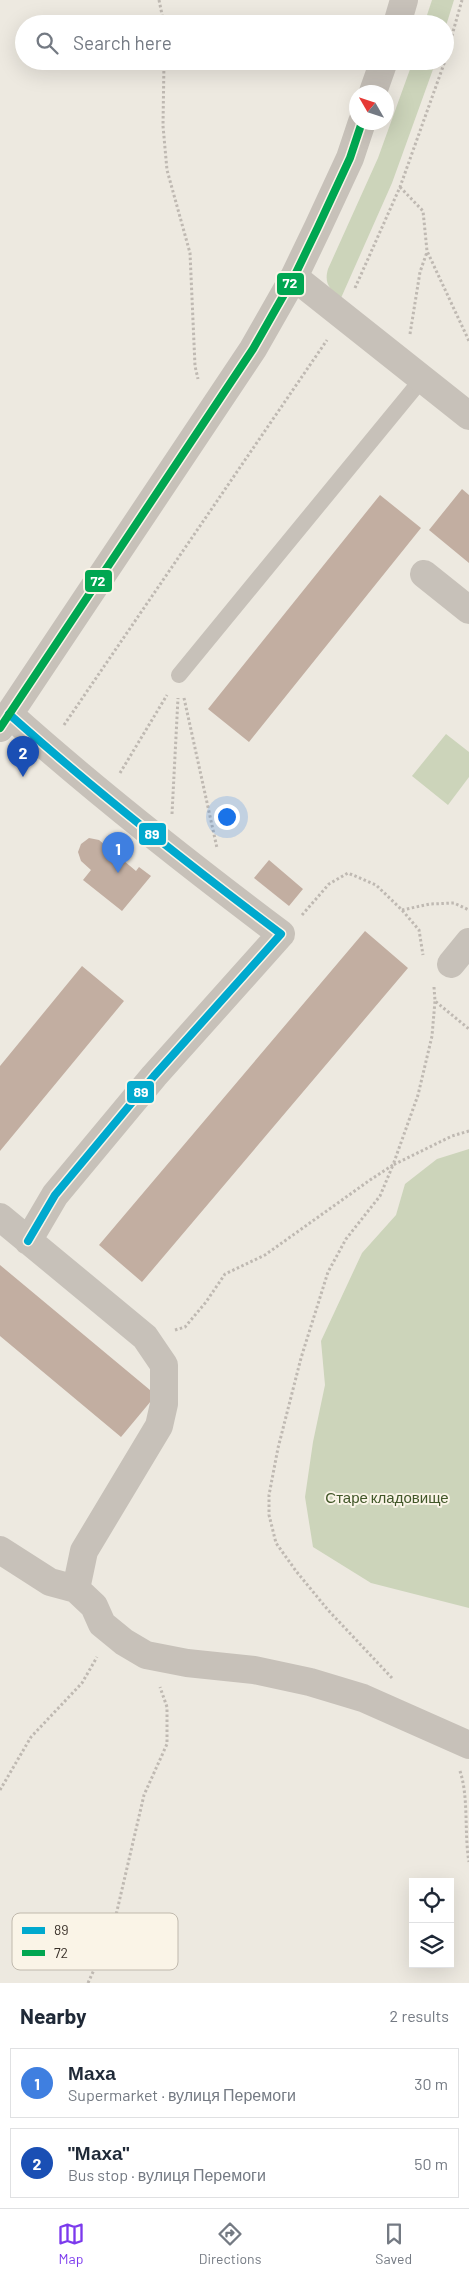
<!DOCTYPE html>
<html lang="en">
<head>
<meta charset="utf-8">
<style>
	body { margin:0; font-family:Barlow,sans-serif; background:#f6f6f7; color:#1f2937 }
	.controls { position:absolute; right:15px; bottom:15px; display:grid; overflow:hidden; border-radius:0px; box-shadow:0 5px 20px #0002 }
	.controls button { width:45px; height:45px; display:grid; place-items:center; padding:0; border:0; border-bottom:1px solid #e0e1e3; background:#fff; color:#1f2937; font:25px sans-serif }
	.compass { position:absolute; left:349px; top:85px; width:45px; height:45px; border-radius:50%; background:#fff; box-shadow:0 5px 20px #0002; rotate:309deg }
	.you { position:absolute; left:226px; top:816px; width:18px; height:18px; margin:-12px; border:4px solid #fff; border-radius:50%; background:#1a73e8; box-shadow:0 0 0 8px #1a73e833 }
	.badge { display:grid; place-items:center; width:32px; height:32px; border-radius:50%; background:#7c3aed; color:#fff; font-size:16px; font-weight:700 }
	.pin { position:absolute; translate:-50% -41px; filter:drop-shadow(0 1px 2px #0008) }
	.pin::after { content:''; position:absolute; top:26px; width:18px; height:15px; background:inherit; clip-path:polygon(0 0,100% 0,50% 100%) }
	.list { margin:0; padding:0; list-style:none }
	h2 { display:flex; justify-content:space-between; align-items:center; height:65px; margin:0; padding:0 20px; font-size:21px }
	h2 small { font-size:16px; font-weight:400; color:#747a83 }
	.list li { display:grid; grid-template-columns:32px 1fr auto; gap:15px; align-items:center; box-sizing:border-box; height:70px; margin:0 10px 10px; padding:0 10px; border:1px solid #e0e1e3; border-radius:0px }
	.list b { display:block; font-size:19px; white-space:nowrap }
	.list p { margin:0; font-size:16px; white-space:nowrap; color:#747a83 }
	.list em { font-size:16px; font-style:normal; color:#747a83 }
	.icon { flex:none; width:28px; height:28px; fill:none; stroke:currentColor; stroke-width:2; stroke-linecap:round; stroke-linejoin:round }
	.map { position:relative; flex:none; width:469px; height:1983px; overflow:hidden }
	.search { position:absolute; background:#fff; box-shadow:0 5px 20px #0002; left:15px; right:15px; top:15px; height:55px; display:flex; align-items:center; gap:12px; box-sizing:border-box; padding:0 18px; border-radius:28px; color:#747a83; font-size:19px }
	.sheet { height:225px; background:#fff }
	nav { display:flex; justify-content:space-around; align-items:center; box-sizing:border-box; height:70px; border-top:1px solid #e0e1e3; background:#fff; font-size:14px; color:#747a83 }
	nav a { display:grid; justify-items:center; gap:2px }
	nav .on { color:#7c3aed }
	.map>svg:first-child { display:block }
	.green { fill:#ccd4ba }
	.building { fill:#c2aea1 }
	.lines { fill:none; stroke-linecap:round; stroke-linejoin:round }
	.path { stroke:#bfb9b2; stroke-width:3; stroke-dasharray:2.5 2.5; stroke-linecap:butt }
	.service { stroke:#c7c1b9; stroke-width:16 }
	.minor { stroke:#c7c1b9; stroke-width:28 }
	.bus-1-casing { stroke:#faf4e7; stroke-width:11 }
	.bus-2-casing { stroke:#faf4e7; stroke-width:11 }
	.bus-1 { stroke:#00a9ce; stroke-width:8 }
	.bus-2 { stroke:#00a651; stroke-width:8 }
	.labels { text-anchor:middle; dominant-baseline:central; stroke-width:4; stroke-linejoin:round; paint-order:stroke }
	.park-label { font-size:15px; fill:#415729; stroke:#faf4e7 }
	.key { fill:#faf4e7; stroke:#c0b9ad; stroke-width:1 }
	.key-label { font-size:14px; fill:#372e27 }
	.line-badge { stroke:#faf4e7; stroke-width:2 }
	.badge-label { font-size:14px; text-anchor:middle; font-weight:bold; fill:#fff }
</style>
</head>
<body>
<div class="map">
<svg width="469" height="1983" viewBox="0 0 469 1983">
	<rect width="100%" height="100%" fill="#ede9e0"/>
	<path class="green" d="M432 0H454L445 29V24H424Z
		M413 61H436L392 183 341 298C329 289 324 283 328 269L378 158Z
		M446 734 469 752V777L448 805 412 776Z
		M469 1149V1608L371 1583 313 1547 305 1497 313 1442 325 1385 321 1341 362 1253 396 1215 405 1184 437 1159Z"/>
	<path class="building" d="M462 489 469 495V563L429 530Z
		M380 495 421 528 249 742 208 709Z
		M89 838 99 840 136 871 139 867 151 876 122 911 83 880 91 870 81 861 78 852 81 844Z
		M269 860 303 889 289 906 254 878Z
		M365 931 408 968 142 1282 99 1245Z
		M82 966 124 1001 0 1151V1066Z
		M0 1265 156 1395 121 1437 0 1336Z"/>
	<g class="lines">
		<path class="path" d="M159 0 164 24
			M445 60 462 0
			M164 61 163 126 167 170 190 253 195 366 198 379
			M400 187 423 211 427 251 469 341
			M355 288 400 187 445 61
			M410 334 420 272 427 252
			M184 698 217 848
			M64 725 327 340
			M120 773 167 695
			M172 814 178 698
			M402 910 430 904 454 903 469 910
			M302 915 329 884 348 873 376 885 402 910 419 930 423 955
			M434 987 435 1001 469 1029
			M175 1330 185 1327 206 1302 225 1274 265 1255 370 1180 393 1165 418 1095 432 1036 435 1001
			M392 1678 328 1610 296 1571 276 1543 269 1515V1495L278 1448 301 1358 328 1272 346 1239 380 1196 393 1165 452 1136 469 1131
			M460 1771C469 1798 464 1833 469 1862
			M0 1790 31 1737 82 1683 97 1657
			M88 1983 113 1928 144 1795 167 1744V1707L160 1687"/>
		<path class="service" d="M179 675 422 379"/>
		<path class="minor" d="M397 24 404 0
			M373 92 384 61
			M294 277 469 416
			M424 574 469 610
			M9 714C96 792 188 864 281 934L154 1076 55 1195 28 1241
			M0 728 253 349 294 277 318 227 350 158 362 122
			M451 964 469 942
			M0 1217 145 1337 164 1365V1404L159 1426 84 1551 76 1589
			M0 1550 50 1582 76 1589 94 1606 102 1624 124 1642 146 1655 187 1663 254 1670 310 1682 363 1698 469 1745"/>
		<defs>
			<path id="bus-1" d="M9 714C96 792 188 864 281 934L154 1076 55 1195 28 1241"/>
			<path id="bus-2" d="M0 728 253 349 294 277 318 227 350 158 362 122"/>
		</defs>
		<use href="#bus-1" class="bus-1-casing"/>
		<use href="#bus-2" class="bus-2-casing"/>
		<use href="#bus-1" class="bus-1"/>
		<use href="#bus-2" class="bus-2"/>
	</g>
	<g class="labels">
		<g class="park-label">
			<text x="387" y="1497">Старе кладовище</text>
		</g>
	</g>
	<rect x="12" y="1913" width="166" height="57" rx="8" class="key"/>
	<rect x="22" y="1927" width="23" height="7" fill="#00a9ce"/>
	<rect x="22" y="1950" width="23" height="6" fill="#00a651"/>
	<g class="key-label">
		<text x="54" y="1935">89</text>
		<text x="54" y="1958">72</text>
	</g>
	<g class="line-badge">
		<rect x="276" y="272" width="29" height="24" rx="5" fill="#00a651"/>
		<rect x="84" y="569" width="29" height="24" rx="5" fill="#00a651"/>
		<rect x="138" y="822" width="29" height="24" rx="5" fill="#00a9ce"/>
		<rect x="126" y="1080" width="29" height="24" rx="5" fill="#00a9ce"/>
	</g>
	<g class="badge-label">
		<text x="290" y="288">72</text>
		<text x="98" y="586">72</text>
		<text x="152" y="839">89</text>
		<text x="141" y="1097">89</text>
	</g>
</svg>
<div class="controls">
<button><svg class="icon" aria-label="locate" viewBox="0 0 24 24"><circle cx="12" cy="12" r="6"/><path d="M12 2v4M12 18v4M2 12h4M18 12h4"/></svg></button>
<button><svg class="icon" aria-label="layers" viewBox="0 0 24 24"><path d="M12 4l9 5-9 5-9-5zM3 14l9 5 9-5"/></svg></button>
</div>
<svg class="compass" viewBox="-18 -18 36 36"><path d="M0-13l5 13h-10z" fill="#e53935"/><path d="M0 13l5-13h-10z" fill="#747a83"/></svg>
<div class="you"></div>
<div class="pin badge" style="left:118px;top:873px;background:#3f7fe0">1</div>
<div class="pin badge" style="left:23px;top:777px;background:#1a4fb4">2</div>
<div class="search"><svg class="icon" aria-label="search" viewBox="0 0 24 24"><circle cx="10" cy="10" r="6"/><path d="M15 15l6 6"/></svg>Search here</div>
</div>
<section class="sheet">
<h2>Nearby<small>2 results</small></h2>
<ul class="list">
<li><span class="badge" style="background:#3f7fe0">1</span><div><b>Маха</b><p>Supermarket · вулиця Перемоги</p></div><em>30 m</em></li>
<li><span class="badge" style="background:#1a4fb4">2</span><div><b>&quot;Маха&quot;</b><p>Bus stop · вулиця Перемоги</p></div><em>50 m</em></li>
</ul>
</section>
<nav>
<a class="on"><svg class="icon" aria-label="map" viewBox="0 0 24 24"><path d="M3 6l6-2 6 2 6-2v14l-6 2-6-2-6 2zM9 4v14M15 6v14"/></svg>Map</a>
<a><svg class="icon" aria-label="directions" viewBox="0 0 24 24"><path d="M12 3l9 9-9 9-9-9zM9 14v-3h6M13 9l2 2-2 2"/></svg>Directions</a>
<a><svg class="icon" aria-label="saved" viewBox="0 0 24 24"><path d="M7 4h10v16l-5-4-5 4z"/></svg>Saved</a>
</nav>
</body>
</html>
